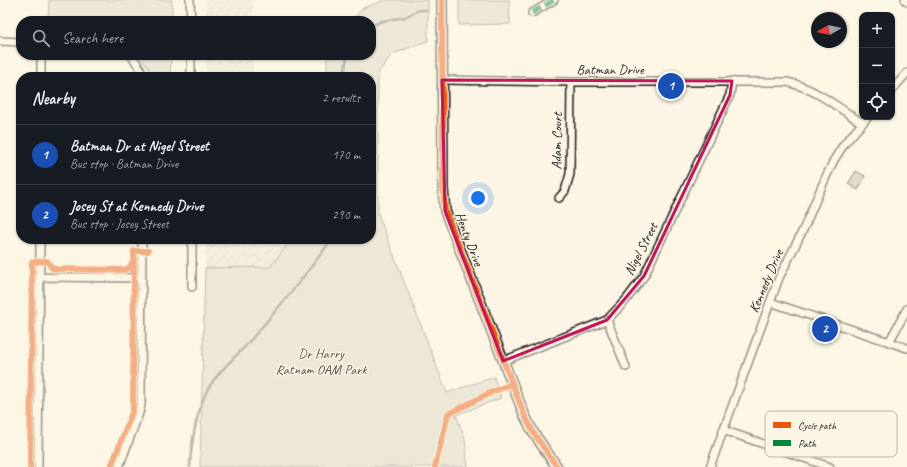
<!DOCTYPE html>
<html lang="en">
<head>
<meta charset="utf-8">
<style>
	body { margin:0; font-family:Caveat,sans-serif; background:#242831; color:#f1f3f6 }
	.controls { position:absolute; right:12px; top:12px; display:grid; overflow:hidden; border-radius:8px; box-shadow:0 1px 3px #0004 }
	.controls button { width:36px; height:36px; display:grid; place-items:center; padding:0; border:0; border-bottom:1px solid #363941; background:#171b24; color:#f1f3f6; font:20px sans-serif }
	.compass { position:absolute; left:811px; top:12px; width:36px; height:36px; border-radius:50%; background:#171b24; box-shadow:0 1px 3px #0004; rotate:261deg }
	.you { position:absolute; left:478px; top:198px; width:14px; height:14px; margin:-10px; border:3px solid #fff; border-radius:50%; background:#1a73e8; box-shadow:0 0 0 6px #1a73e833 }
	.badge { display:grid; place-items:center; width:26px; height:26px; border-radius:50%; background:#2563eb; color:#fff; font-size:13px; font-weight:700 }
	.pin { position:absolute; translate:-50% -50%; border:2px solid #fff; box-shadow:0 1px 4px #0006 }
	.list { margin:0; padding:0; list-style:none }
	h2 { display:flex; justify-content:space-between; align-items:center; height:52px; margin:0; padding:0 16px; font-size:17px }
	h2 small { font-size:13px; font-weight:400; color:#9ea1a6 }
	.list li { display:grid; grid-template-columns:26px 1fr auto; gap:12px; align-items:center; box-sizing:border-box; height:60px; padding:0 16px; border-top:1px solid #363941 }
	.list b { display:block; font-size:15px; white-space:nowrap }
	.list p { margin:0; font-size:13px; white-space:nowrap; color:#9ea1a6 }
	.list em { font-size:13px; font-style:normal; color:#9ea1a6 }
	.icon { flex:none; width:22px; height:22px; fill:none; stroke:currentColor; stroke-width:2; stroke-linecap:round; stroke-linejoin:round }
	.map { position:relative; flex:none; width:907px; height:467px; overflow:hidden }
	.search { position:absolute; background:#171b24; box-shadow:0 1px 3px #0004; left:16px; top:16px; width:360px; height:44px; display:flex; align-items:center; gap:10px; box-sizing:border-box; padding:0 14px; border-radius:16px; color:#9ea1a6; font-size:15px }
	.panel { position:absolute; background:#171b24; box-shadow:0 1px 3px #0004; left:16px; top:72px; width:360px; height:172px; border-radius:16px }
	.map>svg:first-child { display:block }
	.industrial { fill:url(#industrial-furrows) }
	.park { fill:#dbd5c8; stroke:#7c7872 }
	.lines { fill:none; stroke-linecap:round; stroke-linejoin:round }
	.stream { stroke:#75726c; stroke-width:2.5 }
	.building { fill:url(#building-back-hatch); stroke:#1c1c1c }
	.minor-casing { stroke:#1c1c1c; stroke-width:10 }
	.tertiary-casing { stroke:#1c1c1c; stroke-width:12 }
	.minor { stroke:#fcf5e5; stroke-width:7 }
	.tertiary { stroke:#fcf5e5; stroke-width:9 }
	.quiet { stroke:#00873e; stroke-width:5; stroke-dasharray:10 5; stroke-linecap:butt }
	.cycleway-casing { stroke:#fcf5e5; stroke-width:8 }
	.cycleway { stroke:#e8590c; stroke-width:6 }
	.marked { fill:none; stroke:#c2185b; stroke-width:3; stroke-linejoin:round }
	.labels { text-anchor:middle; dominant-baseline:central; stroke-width:3; stroke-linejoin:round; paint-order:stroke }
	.street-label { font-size:14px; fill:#1c1c1c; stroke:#fcf5e5 }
	.park-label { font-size:14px; fill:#555450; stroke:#fcf5e5 }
	.key { fill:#fcf5e5; stroke:#b9b4a9; stroke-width:1 }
	.key-label { font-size:11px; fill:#1c1c1c }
</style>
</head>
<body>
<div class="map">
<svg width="907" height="467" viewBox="0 0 907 467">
	<defs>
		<pattern id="industrial-furrows" width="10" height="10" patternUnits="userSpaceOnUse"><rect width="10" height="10" fill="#ebe5d6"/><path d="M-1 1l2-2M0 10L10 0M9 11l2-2" fill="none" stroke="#c9c4b7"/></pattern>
		<pattern id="building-back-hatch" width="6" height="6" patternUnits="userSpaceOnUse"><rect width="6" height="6" fill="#c4c0b3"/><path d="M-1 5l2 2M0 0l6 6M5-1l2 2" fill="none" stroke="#a8a499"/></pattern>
	</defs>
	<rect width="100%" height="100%" fill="#fcf5e5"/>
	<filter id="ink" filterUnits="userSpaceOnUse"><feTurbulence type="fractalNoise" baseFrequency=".025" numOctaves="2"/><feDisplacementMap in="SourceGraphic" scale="8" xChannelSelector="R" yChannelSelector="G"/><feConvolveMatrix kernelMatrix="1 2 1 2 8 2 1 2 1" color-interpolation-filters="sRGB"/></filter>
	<g filter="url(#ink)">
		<path class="industrial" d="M206 0H253V21H206Z
			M206 55H253V77H206Z
			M205 239H292L270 267 205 268Z"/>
		<path class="park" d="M49 0H172V21H48Z
			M385 0H428V41L392 54 378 73V214L447 393 494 377 501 398 456 415 465 439 468 467H200L205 268 270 267 292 239H371V77H327V55H371V21H352L363 8Z
			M459 0H509L510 24 459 25Z
			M139 55H171L170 77H150L149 68Z"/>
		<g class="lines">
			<path class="stream" d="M371 26 382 21 405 17 419 10H426
				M344 77 347 55
				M190 467C191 443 197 408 209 387 220 369 236 357 249 342 278 309 306 275 332 239"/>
		</g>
		<path class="building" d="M856 171 865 176 858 190 848 184Z"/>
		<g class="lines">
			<defs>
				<path id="minor" d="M190 0 191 21
					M905 0 907 2
					M532 13 554 0
					M0 41 21 42
					M131 55 140 68 143 77
					M41 77V55
					M191 77V55
					M442 80 571 82H787C815 88 839 108 862 123
					M892 90 907 73
					M559 198 565 191 570 174 571 82
					M40 277 141 278
					M192 287V239
					M770 302 907 348
					M607 320 626 367
					M889 342 907 309
					M503 361 607 320 626 300 644 276 730 95 732 81
					M723 430 830 467
					M38 467 40 239
					M119 467 139 413 141 405 142 239
					M710 467 779 278 803 230 825 179 834 160 844 144 868 117"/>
				<path id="tertiary" d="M442 0 443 189 445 211 524 414 533 432 557 467"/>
			</defs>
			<use href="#minor" class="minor-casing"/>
			<use href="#tertiary" class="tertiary-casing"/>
			<use href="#minor" class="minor"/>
			<use href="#tertiary" class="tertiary"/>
			<path class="quiet" d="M532 13 554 0"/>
			<defs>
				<path id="cycleway" d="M442 0 443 189 445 211 524 414 533 432 557 467
					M30 467 32 262 47 261 52 268 56 269 124 270 129 268 134 260
					M111 467 133 410 134 251H148
					M435 467 448 414 494 391 512 384"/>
			</defs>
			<use href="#cycleway" class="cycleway-casing"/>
			<use href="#cycleway" class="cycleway"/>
		</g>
	</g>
	<path d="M0 0H907V467H0ZM442 80 732 81 730 95 644 276 607 320 503 361 445 211Z" fill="#fcf5e5" fill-opacity=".55" fill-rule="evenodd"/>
	<path class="marked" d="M442 80 732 81 730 95 644 276 607 320 503 361 445 211Z"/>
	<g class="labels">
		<g class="street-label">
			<text x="610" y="69">Batman Drive</text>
			<text transform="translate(557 141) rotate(-89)">Adam Court</text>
			<text transform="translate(469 239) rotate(69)">Henty Drive</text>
			<text transform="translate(641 249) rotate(-63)">Nigel Street</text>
			<text transform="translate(766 281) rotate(-67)">Kennedy Drive</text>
		</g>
		<g class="park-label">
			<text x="321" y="353">Dr Harry<tspan x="321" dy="16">Ratnam OAM Park</tspan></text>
		</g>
	</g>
	<rect x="765" y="411" width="132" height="46" rx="6" class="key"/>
	<rect x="773" y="422" width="18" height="6" fill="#e8590c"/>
	<rect x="773" y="440" width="18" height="6" fill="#00873e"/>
	<g class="key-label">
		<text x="798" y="429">Cycle path</text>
		<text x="798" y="447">Path</text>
	</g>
</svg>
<div class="controls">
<button>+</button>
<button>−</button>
<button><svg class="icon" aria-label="locate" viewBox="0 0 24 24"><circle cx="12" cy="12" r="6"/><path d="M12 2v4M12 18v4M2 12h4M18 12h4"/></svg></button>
</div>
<svg class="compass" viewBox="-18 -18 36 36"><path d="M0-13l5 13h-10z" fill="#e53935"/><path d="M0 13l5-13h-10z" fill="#9ea1a6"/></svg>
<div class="you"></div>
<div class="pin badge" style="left:671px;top:86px;background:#1a4fb4">1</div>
<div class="pin badge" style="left:825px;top:329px;background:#1a4fb4">2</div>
<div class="search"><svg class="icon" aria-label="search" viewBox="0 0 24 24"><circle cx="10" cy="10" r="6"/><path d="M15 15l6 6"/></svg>Search here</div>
<section class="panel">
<h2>Nearby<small>2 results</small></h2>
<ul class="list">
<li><span class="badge" style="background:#1a4fb4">1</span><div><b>Batman Dr at Nigel Street</b><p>Bus stop · Batman Drive</p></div><em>170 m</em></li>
<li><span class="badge" style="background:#1a4fb4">2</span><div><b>Josey St at Kennedy Drive</b><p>Bus stop · Josey Street</p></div><em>290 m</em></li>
</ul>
</section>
</div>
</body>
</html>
